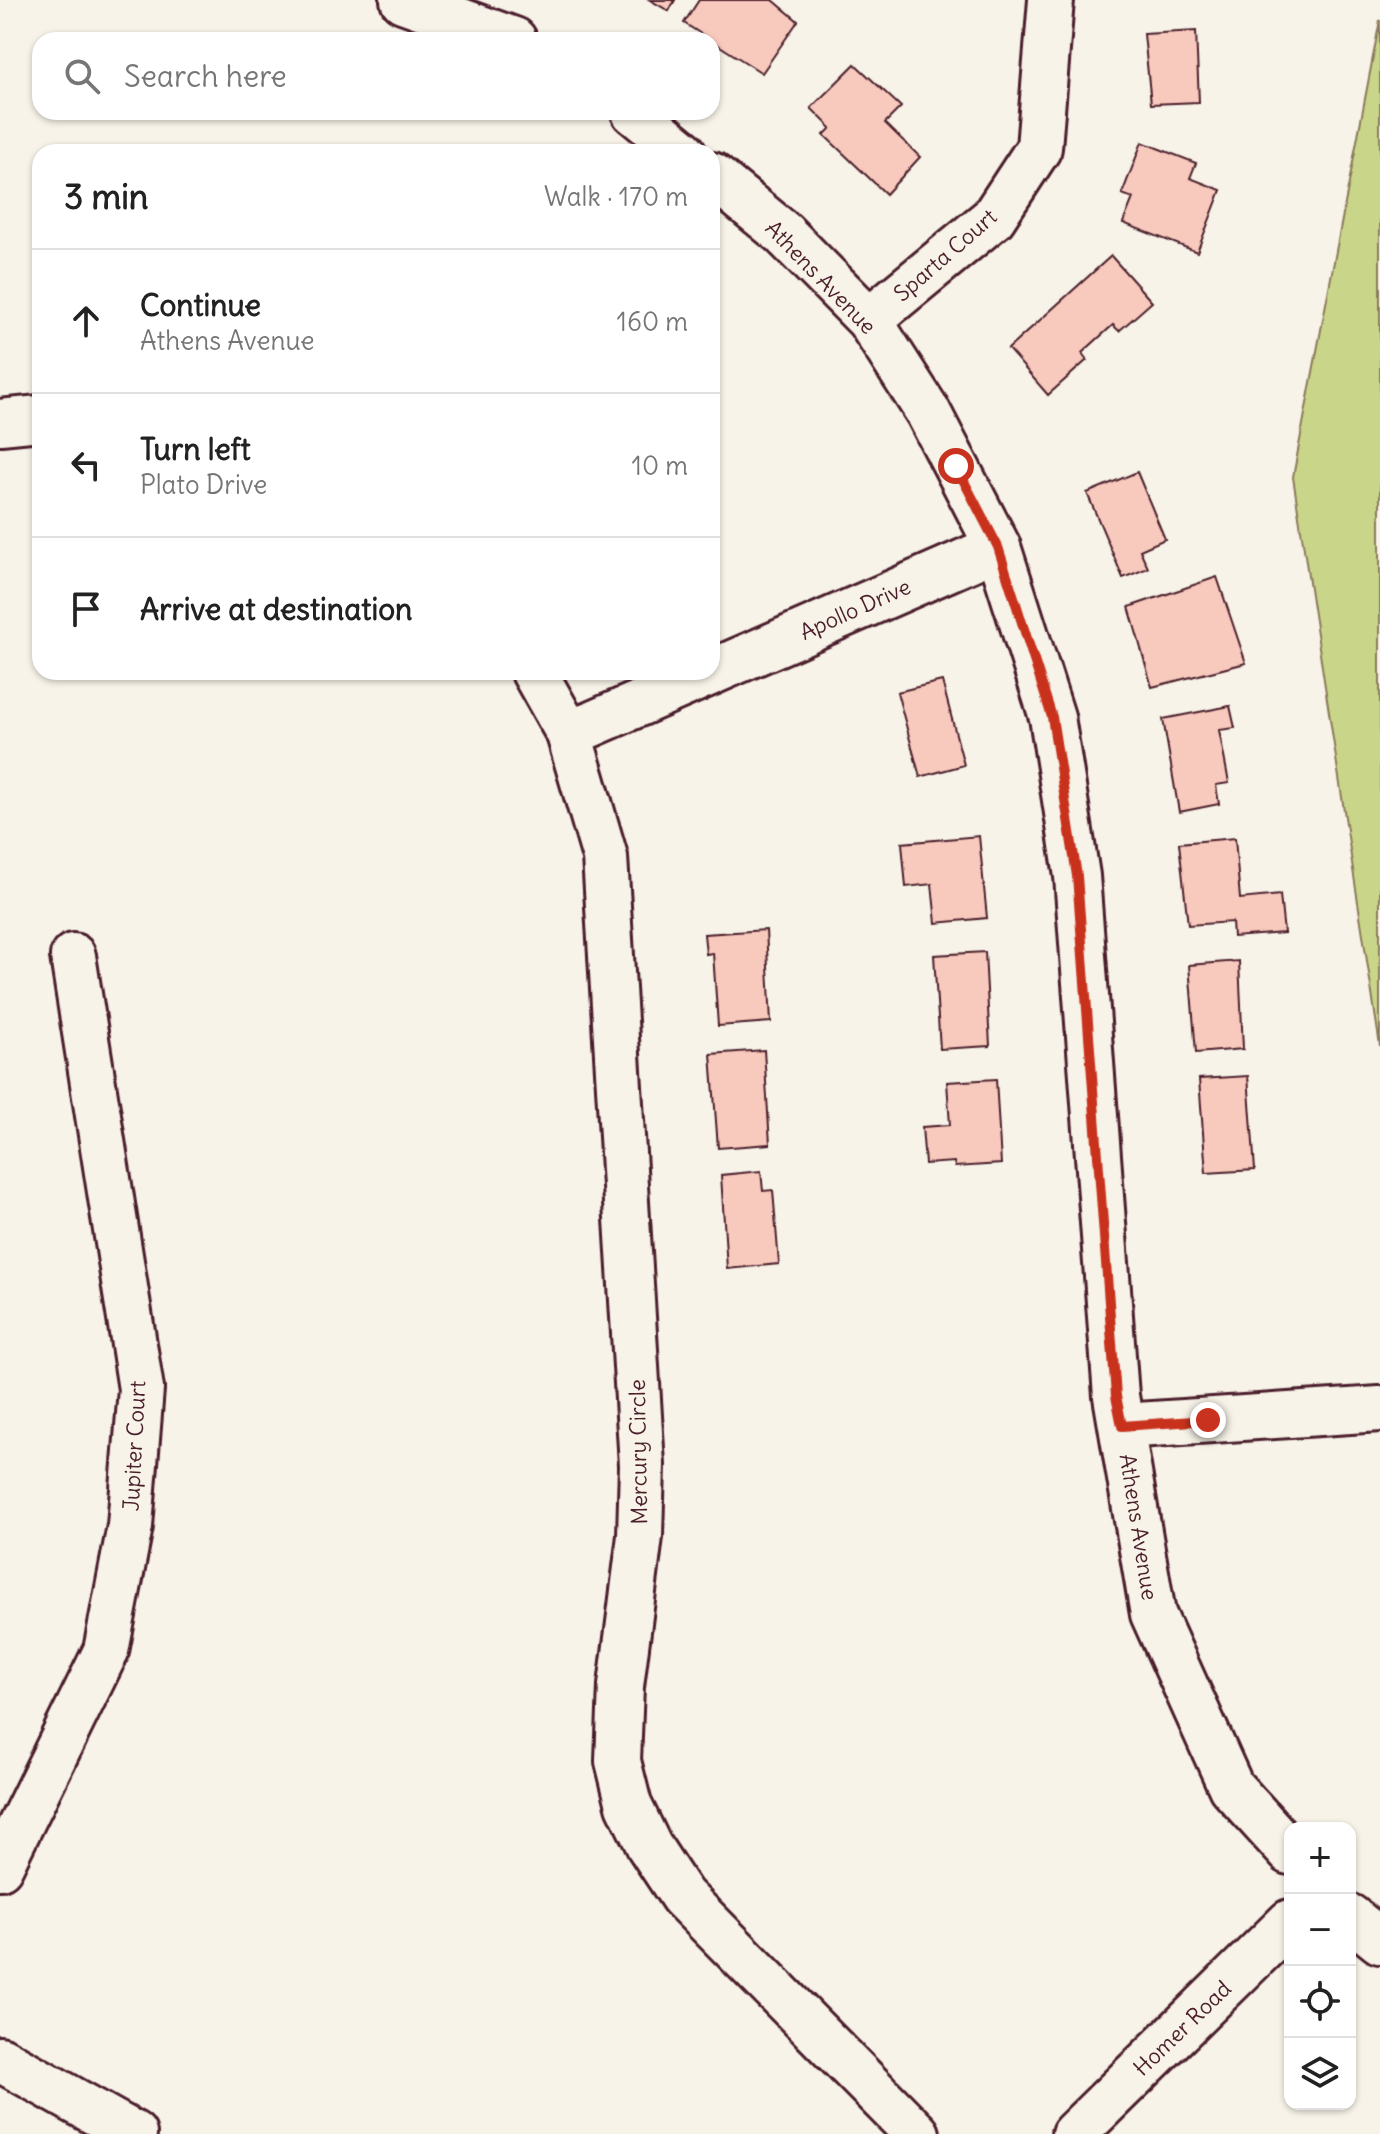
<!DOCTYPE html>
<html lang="en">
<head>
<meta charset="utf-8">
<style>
	body { margin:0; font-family:Delius,sans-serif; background:#f2f2f2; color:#222 }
	.controls { position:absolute; right:24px; bottom:24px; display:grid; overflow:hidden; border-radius:16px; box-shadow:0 2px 6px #0004 }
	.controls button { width:72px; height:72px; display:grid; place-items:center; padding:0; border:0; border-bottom:2px solid #e0e0e0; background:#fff; color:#222; font:40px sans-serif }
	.stop { position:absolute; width:24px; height:24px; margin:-18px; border:6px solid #c8321e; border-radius:50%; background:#fff }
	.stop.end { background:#c8321e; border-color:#fff; box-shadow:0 2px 8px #0008 }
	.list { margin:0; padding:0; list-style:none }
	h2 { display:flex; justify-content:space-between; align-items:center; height:104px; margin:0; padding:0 32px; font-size:34px }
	h2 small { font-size:26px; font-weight:400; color:#767676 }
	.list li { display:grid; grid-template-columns:52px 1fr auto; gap:24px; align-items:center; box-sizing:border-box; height:144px; padding:0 32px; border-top:2px solid #e0e0e0 }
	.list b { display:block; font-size:30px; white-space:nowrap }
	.list p { margin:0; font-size:26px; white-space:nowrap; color:#767676 }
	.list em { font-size:26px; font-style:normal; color:#767676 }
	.icon { flex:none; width:44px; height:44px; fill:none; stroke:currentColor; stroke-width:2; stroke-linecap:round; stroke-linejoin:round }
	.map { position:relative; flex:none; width:1380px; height:2134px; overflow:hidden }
	.search { position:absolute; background:#fff; box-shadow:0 2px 6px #0004; left:32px; top:32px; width:688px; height:88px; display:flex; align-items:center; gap:20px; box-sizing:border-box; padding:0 28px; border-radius:24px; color:#767676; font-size:30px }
	.panel { position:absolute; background:#fff; box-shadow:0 2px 6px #0004; left:32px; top:144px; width:688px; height:536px; border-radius:24px }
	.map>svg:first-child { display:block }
	.green { fill:#c9d68a; stroke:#8a7a5a; stroke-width:2 }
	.building { fill:#f8cabd; stroke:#4a1f2b; stroke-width:2 }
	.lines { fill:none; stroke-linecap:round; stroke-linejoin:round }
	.minor-casing { stroke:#4a1f2b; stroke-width:50 }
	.minor { stroke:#f7f3e8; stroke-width:44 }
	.route { stroke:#c8321e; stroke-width:10 }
	.labels { text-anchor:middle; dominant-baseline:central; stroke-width:6; stroke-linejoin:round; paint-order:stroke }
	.street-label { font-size:22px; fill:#4a1f2b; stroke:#f7f3e8 }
</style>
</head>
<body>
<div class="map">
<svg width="1380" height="2134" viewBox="0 0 1380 2134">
	<rect width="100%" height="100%" fill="#f7f3e8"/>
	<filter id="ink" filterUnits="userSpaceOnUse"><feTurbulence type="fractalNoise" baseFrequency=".0125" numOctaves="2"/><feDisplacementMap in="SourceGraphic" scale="16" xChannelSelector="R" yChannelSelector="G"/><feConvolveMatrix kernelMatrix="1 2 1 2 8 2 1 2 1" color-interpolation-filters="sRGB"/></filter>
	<g filter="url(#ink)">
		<path class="green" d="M1380 20V1046L1293 477Z"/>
		<path class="building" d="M650 0H675L669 11Z
			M699 0H773L798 21 762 73 684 23Z
			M1196 31 1199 102 1151 104 1144 34Z
			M855 64 901 107 885 123 920 157 886 194 824 135 831 128 811 108Z
			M1142 142 1196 163 1190 178 1221 190 1197 252 1123 223 1133 198 1122 194Z
			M1111 256 1152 302 1119 331 1113 325 1082 353 1087 360 1048 395 1008 349Z
			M1137 472 1165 539 1140 550 1148 568 1123 578 1087 493Z
			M1217 577 1246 663 1152 687 1129 607Z
			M942 681 964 765 920 777 897 692Z
			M1230 706 1235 728 1219 730 1229 783 1216 785 1219 804 1179 812 1163 719Z
			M979 836 987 918 936 923 932 884 906 887 902 843Z
			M1235 838 1240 899 1280 895 1284 933 1233 937 1232 922 1188 925 1179 843Z
			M766 930 771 1022 718 1026 713 953 706 954 704 934Z
			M985 952 990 1046 940 1049 934 955Z
			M1239 961 1243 1049 1196 1053 1189 965Z
			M764 1050 770 1144 718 1148 711 1054Z
			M1248 1076 1255 1170 1206 1173 1199 1079Z
			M996 1079 1001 1164 955 1167 954 1162 925 1164 922 1127 950 1125 947 1082Z
			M761 1171 763 1191 773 1190 779 1264 727 1269 721 1175Z"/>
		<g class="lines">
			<defs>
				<path id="minor" d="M403 0 514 40
					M634 112 683 152
					M712 175 783 233 869 320 928 412 998 547 1052 717 1077 876 1116 1396 1153 1614 1231 1787 1290 1852
					M869 320 993 218 1039 148 1051 0
					M0 422 40 418
					M534 672 569 734 605 857 642 1465 640 1536 621 1686 618 1761 629 1805 649 1846 682 1896 917 2134
					M712 672 998 547
					M569 734 712 672
					M1122 1426 1380 1409
					M0 1867 106 1651 130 1526 141 1389 73 956
					M1350 1917 1380 1941
					M0 2059 134 2134
					M1074 2134 1290 1922"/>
			</defs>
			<use href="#minor" class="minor-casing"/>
			<use href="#minor" class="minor"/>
		</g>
	</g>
	<g class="lines" filter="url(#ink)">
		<path class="route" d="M956 466 998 547 1052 717 1077 876 1116 1396 1122 1426 1208 1420"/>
	</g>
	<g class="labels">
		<g class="street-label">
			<text transform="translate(945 255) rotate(-41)">Sparta Court</text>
			<text transform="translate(821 277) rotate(46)">Athens Avenue</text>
			<text transform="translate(855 609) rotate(-24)">Apollo Drive</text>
			<text transform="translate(134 1446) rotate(-87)">Jupiter Court</text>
			<text transform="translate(638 1452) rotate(-91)">Mercury Circle</text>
			<text transform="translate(1139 1527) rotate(81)">Athens Avenue</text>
			<text transform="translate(1182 2028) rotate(-44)">Homer Road</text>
		</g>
	</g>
</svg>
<div class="controls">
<button>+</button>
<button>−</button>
<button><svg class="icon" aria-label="locate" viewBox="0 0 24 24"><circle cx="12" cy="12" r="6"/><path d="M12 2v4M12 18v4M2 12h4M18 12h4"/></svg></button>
<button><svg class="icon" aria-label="layers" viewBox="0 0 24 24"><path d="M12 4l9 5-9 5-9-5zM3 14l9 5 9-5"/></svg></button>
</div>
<div class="stop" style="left:956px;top:466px"></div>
<div class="stop end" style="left:1208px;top:1420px"></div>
<div class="search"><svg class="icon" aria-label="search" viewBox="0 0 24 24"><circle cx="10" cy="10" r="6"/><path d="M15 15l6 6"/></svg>Search here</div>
<section class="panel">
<h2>3 min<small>Walk · 170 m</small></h2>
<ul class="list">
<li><svg class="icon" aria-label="ahead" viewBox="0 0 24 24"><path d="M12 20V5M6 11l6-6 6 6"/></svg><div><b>Continue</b><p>Athens Avenue</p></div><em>160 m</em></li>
<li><svg class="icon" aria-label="left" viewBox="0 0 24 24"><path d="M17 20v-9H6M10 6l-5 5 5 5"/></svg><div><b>Turn left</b><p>Plato Drive</p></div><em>10 m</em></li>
<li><svg class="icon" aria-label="arrive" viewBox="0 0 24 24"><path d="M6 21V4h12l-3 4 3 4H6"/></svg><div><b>Arrive at destination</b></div></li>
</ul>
</section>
</div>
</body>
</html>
